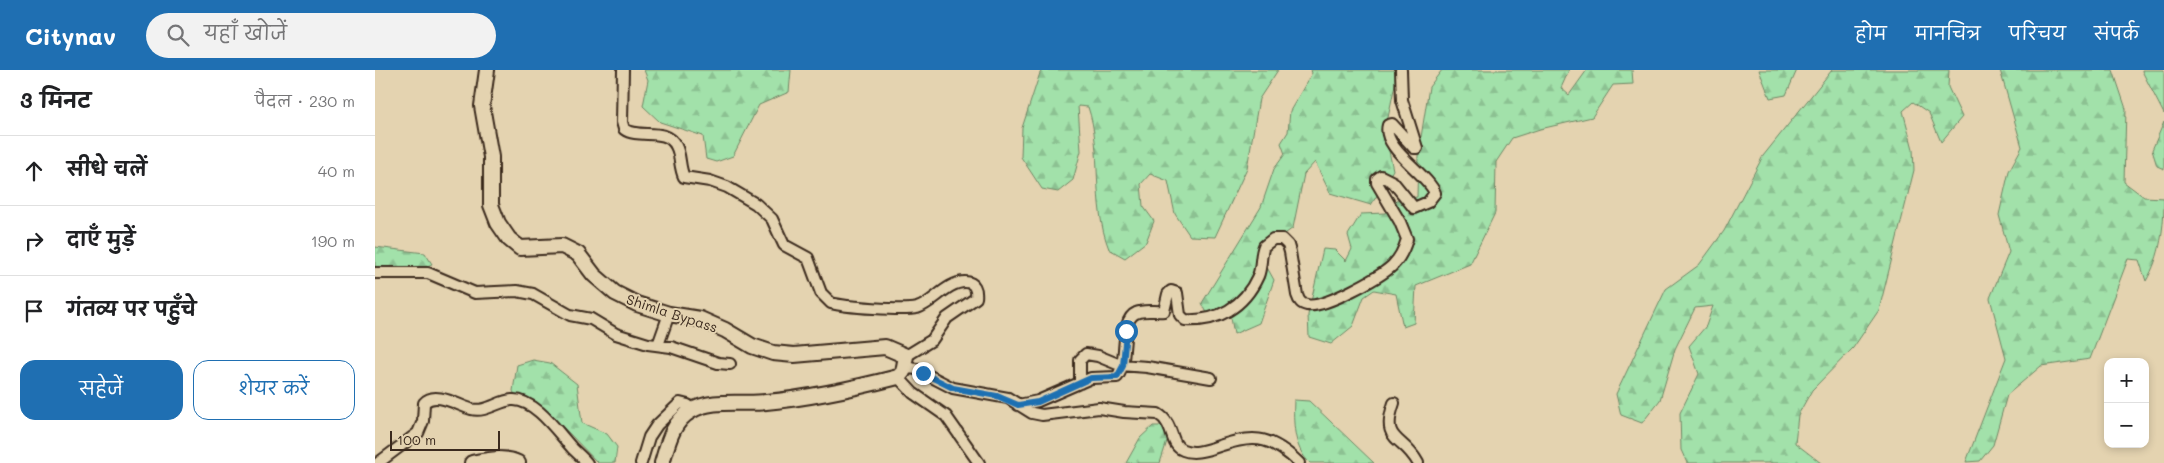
<!DOCTYPE html>
<html lang="hi">
<head>
<meta charset="utf-8">
<style>
	body { margin:0; font-family:Mali,"Playpen Sans Deva",sans-serif; background:#f2f2f2; color:#202124 }
	.controls { position:absolute; right:15px; bottom:15px; display:grid; overflow:hidden; border-radius:10px; box-shadow:0 2px 8px #0003 }
	.controls button { width:45px; height:45px; display:grid; place-items:center; padding:0; border:0; border-bottom:1px solid #e0e0e0; background:#fff; color:#202124; font:25px sans-serif }
	.scale { position:absolute; left:15px; bottom:12px; width:110px; box-sizing:border-box; padding-left:5px; border:2px solid #3b2a1e; border-top:0; font-size:14px; line-height:18px; white-space:nowrap; color:#3b2a1e; -webkit-text-stroke:4px #e4d3b0; paint-order:stroke }
	.stop { position:absolute; width:15px; height:15px; margin:-11px; border:4px solid #1f6fb2; border-radius:50%; background:#fff }
	.stop.end { background:#1f6fb2; border-color:#fff; box-shadow:0 1px 5px #0008 }
	.list { margin:0; padding:0; list-style:none }
	h2 { display:flex; justify-content:space-between; align-items:center; height:65px; margin:0; padding:0 20px; font-size:21px }
	h2 small { font-size:16px; font-weight:400; color:#757577 }
	.list li { display:grid; grid-template-columns:32px 1fr auto; gap:15px; align-items:center; box-sizing:border-box; height:70px; padding:0 20px; border-top:1px solid #e0e0e0 }
	.list b { display:block; font-size:19px; white-space:nowrap }
	.list em { font-size:16px; font-style:normal; color:#757577 }
	.actions { display:flex; gap:10px; padding:15px 20px }
	.actions a { flex:1; padding:11px 0; border:1px solid #1f6fb2; border-radius:15px; text-align:center; font-size:18px; color:#1f6fb2 }
	.actions .main { background:#1f6fb2; color:#fff }
	.icon { flex:none; width:28px; height:28px; fill:none; stroke:currentColor; stroke-width:2; stroke-linecap:round; stroke-linejoin:round }
	.map { position:relative; flex:none; width:1789px; height:393px; overflow:hidden }
	header { display:flex; align-items:center; gap:30px; box-sizing:border-box; height:70px; padding:0 25px; background:#1f6fb2; color:#fff }
	header strong { font-size:24px }
	nav { display:flex; gap:28px; margin-inline-start:auto; font-size:18px }
	.search { width:350px; height:45px; background:#f2f2f2; display:flex; align-items:center; gap:12px; box-sizing:border-box; padding:0 18px; border-radius:28px; color:#757577; font-size:19px }
	main { display:flex }
	aside { flex:1; background:#fff }
	.map>svg:first-child { display:block }
	.forest { fill:url(#forest-firs); stroke:#6e8664 }
	.lines { fill:none; stroke-linecap:round; stroke-linejoin:round }
	.minor-casing { stroke:#3b2a1e; stroke-width:14 }
	.highway-casing { stroke:#3b2a1e; stroke-width:18 }
	.minor { stroke:#e4d3b0; stroke-width:10 }
	.highway { stroke:#e4d3b0; stroke-width:14 }
	.route { stroke:#1f6fb2; stroke-width:6 }
	.labels { text-anchor:middle; dominant-baseline:central; stroke-width:4; stroke-linejoin:round; paint-order:stroke }
	.street-label { font-size:14px; fill:#3b2a1e; stroke:#e4d3b0 }
</style>
</head>
<body>
<header>
<strong>Citynav</strong>
<div class="search"><svg class="icon" aria-label="search" viewBox="0 0 24 24"><circle cx="10" cy="10" r="6"/><path d="M15 15l6 6"/></svg>यहाँ खोजें</div>
<nav><a>होम</a><a>मानचित्र</a><a>परिचय</a><a>संपर्क</a></nav>
</header>
<main>
<aside>
<h2>3 मिनट<small>पैदल · 230 m</small></h2>
<ul class="list">
<li><svg class="icon" aria-label="ahead" viewBox="0 0 24 24"><path d="M12 20V5M6 11l6-6 6 6"/></svg><div><b>सीधे चलें</b></div><em>40 m</em></li>
<li><svg class="icon" aria-label="right" viewBox="0 0 24 24"><path d="M7 20v-9h11M14 6l5 5-5 5"/></svg><div><b>दाएँ मुड़ें</b></div><em>190 m</em></li>
<li><svg class="icon" aria-label="arrive" viewBox="0 0 24 24"><path d="M6 21V4h12l-3 4 3 4H6"/></svg><div><b>गंतव्य पर पहुँचे</b></div></li>
</ul>
<div class="actions"><a class="main">सहेजें</a><a>शेयर करें</a></div>
</aside>
<div class="map">
<svg width="1789" height="393" viewBox="0 0 1789 393">
	<defs>
		<pattern id="forest-firs" width="22" height="20" patternUnits="userSpaceOnUse" patternTransform="scale(1.25)"><rect width="22" height="20" fill="#a2e1aa"/><path d="M5 1l3.5 6h-7zM16 11l3.5 6h-7z" fill="#8cc192"/></pattern>
	</defs>
	<rect width="100%" height="100%" fill="#e4d3b0"/>
	<filter id="ink" filterUnits="userSpaceOnUse"><feTurbulence type="fractalNoise" baseFrequency=".02" numOctaves="2"/><feDisplacementMap in="SourceGraphic" scale="10" xChannelSelector="R" yChannelSelector="G"/><feConvolveMatrix kernelMatrix="1 2 1 2 8 2 1 2 1" color-interpolation-filters="sRGB"/></filter>
	<g filter="url(#ink)">
		<path class="forest" d="M269 0H416L414 22 384 35 358 86 341 92 331 89 328 66 285 52 268 36 273 10Z
			M666 0H903L884 29 872 98 840 167 815 166 800 144 793 111 775 104 766 114 768 136 779 151 771 172 750 188 734 179C716 134 728 81 713 37L703 36 706 81 698 110 683 122 667 119 646 87 647 58Z
			M936 0H1023L1010 62 1018 100 996 135 955 123 940 92 929 104 918 158 884 183 899 210 884 253 859 264 856 248 833 245 827 233 886 137 899 99 910 84 906 73 913 62 915 41 937 3Z
			M1067 0H1194L1186 18 1194 25 1212 0H1257L1258 14 1238 15 1217 47 1165 59 1137 68 1121 92 1120 143 1095 194 1041 216 1039 253 1028 257 1021 224 999 220 989 227 978 256 956 274 934 267 933 245 948 179 960 180 971 191 977 179 973 165 986 144 1010 143 1021 130 1042 127 1043 86 1054 17Z
			M1384 0H1422L1411 25 1395 28Z
			M1457 0H1574L1573 17 1587 47 1566 72 1554 43 1538 32 1528 41 1538 79 1539 100 1504 240 1478 278 1437 320 1423 345 1420 373 1446 393H1312L1306 380 1305 343 1324 304 1314 276 1331 256 1338 236 1320 238 1300 279 1285 330 1267 353 1246 345 1241 324 1291 219 1324 195 1349 161 1388 86Z
			M1625 0H1738L1751 39 1749 112 1769 127 1789 128C1789 156 1786 186 1771 211L1764 190 1753 189 1715 289 1666 296 1632 325 1618 375 1605 391 1591 392 1631 288 1615 228 1634 182 1624 145 1634 101 1647 77Z
			M1767 0H1789V44L1767 1Z
			M1789 52V99L1782 96 1777 80Z
			M0 177 50 183 57 194 43 200 0 202Z
			M158 290 175 293 202 314 207 353 232 364 242 377 240 393H223L189 358 168 343 146 337 138 321 142 295Z
			M919 330 934 331 999 393H935C918 378 918 351 919 330Z
			M778 356H786L793 368 785 393H751L765 368Z"/>
		<g class="lines">
			<defs>
				<path id="minor" d="M248 0 247 52 249 59C264 70 291 56 301 76 306 85 304 97 309 107L335 111 352 117 381 134 397 149 409 175 433 188 446 223 456 233C469 237 529 241 542 238 558 233 572 212 590 212 600 212 602 220 601 228L572 248 557 270 531 286
					M0 203H53L100 223 142 221 158 224 195 245 216 249 241 264 273 274 296 277 343 293 355 294
					M283 275 294 244
					M528 302 535 298 541 299 578 318 633 328 657 343 667 345 724 338 749 342 783 344C800 354 794 375 808 380 818 384 828 381 838 378 877 365 893 363 924 393
					M523 307 538 323 571 346 604 393
					M705 313V290L711 284 723 286 745 295 772 297 836 308
					M1019 333C1005 373 1028 365 1043 393
					M643 335 663 331 716 308 742 307C754 293 744 250 761 243 769 239 780 242 789 241L793 224 796 221 802 223 805 245 810 250C843 252 869 237 883 206 887 197 885 185 889 176L898 169H907L913 175 915 182 922 225C924 231 926 234 932 235 948 239 1005 207 1017 196 1025 188 1029 180 1032 169L1025 152 1002 113V109L1006 106 1018 112 1039 138 1053 132 1060 123C1053 104 1006 78 1013 55L1017 54 1039 78H1042L1027 30 1026 0
					M3 393 43 363 48 351 49 333C60 320 84 336 96 339 111 343 123 331 137 330 160 328 184 364 198 379 203 384 208 388 212 393
					M266 393 274 367 282 355 305 333 313 335 315 341"/>
				<path id="highway" d="M112 0 107 36 116 87V135L123 153 134 169 145 178 187 176 203 184 219 205 240 223 262 234 294 244 325 249 350 260 377 276 398 283 419 285 510 277 531 286 528 302 523 307C480 318 435 328 391 332 367 335 337 328 316 341 297 352 293 373 287 393
					M97 393C111 390 129 386 143 393"/>
			</defs>
			<use href="#minor" class="minor-casing"/>
			<use href="#highway" class="highway-casing"/>
			<use href="#minor" class="minor"/>
			<use href="#highway" class="highway"/>
		</g>
	</g>
	<g class="lines" filter="url(#ink)">
		<path class="route" d="M548 303 578 318 622 326 643 335 663 332 716 308 742 307 748 296 751 261"/>
	</g>
	<g class="labels">
		<g class="street-label">
			<text transform="translate(297 243) rotate(18)">Shimla Bypass</text>
		</g>
	</g>
</svg>
<div class="controls">
<button>+</button>
<button>−</button>
</div>
<div class="scale">100 m</div>
<div class="stop" style="left:751px;top:261px"></div>
<div class="stop end" style="left:548px;top:303px"></div>
</div>
</main>
</body>
</html>
